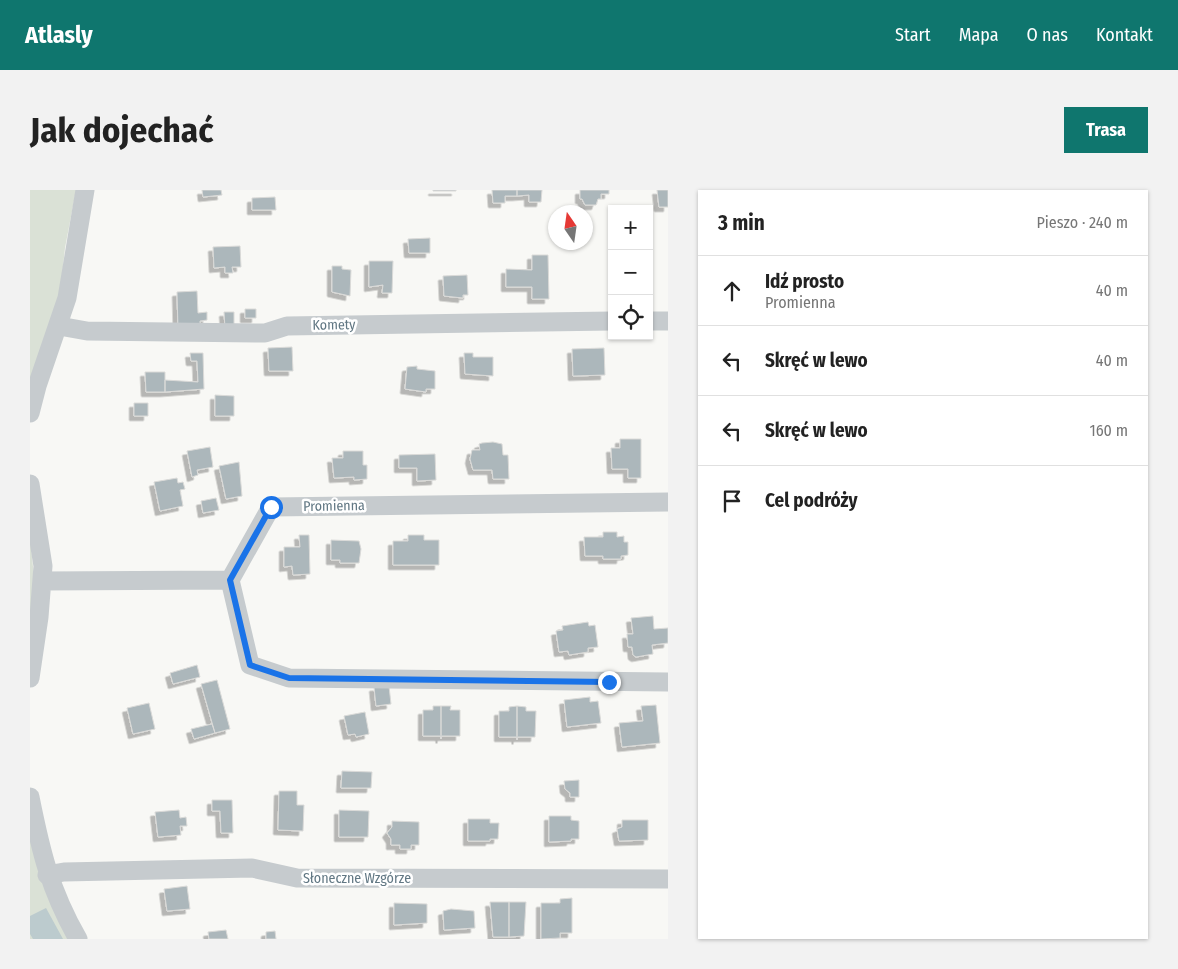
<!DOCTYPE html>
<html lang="pl">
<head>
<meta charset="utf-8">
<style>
	body { margin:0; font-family:"Fira Sans Condensed",sans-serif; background:#f2f2f2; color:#222 }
	.controls { position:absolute; right:15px; top:15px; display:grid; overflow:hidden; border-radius:0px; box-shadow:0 1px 4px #0004 }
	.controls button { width:45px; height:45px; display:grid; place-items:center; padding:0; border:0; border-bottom:1px solid #e0e0e0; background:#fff; color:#222; font:25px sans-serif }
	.compass { position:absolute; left:518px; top:15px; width:45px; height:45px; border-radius:50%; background:#fff; box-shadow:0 1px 4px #0004; rotate:347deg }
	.stop { position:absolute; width:15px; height:15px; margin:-11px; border:4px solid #1a73e8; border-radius:50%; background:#fff }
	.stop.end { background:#1a73e8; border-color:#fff; box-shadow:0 1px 5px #0008 }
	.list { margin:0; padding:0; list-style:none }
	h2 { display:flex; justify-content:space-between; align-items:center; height:65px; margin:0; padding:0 20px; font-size:21px }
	h2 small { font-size:16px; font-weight:400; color:#767676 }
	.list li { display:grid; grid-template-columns:32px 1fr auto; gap:15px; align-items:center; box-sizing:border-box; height:70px; padding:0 20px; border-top:1px solid #e0e0e0 }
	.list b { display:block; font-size:19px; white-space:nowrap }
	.list p { margin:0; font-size:16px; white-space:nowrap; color:#767676 }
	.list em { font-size:16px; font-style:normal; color:#767676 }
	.icon { flex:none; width:28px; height:28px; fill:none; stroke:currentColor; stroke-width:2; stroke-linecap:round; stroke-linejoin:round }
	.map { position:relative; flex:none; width:638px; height:749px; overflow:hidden; border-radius:0px }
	header { display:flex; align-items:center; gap:30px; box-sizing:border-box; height:70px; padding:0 25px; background:#0f766e; color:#fff }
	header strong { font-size:24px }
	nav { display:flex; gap:28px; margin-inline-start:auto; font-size:18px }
	.intro { display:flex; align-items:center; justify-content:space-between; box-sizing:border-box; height:120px; padding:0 30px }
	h1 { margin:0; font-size:35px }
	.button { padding:12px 22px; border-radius:0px; background:#0f766e; color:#fff; font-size:18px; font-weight:700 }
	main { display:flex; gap:30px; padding:0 30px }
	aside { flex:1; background:#fff; border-radius:0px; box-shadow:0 1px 4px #0004 }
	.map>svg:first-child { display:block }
	.green { fill:#dae1d6 }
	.water { fill:#bccbce }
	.building { fill:#acb7bb; stroke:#dadad8; filter:url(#shadow) }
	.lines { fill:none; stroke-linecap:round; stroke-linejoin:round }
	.minor { stroke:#c6cbce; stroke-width:19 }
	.route { stroke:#1a73e8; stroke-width:6 }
	.labels { text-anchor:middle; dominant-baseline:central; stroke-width:5; stroke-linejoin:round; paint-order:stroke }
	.street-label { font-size:14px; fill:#617783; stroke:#fff }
</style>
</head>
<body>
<header>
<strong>Atlasly</strong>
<nav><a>Start</a><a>Mapa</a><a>O nas</a><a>Kontakt</a></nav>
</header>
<div class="intro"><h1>Jak dojechać</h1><a class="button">Trasa</a></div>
<main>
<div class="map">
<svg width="638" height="749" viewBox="0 0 638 749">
	<defs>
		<filter id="shadow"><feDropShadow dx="-4.5" dy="4.5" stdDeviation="0" flood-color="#0004"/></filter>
	</defs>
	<rect width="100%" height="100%" fill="#f8f8f5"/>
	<path class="green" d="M0 0H46L35 58 30 105 0 189Z
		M0 346 5 397 0 434Z
		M0 639 40 749H0Z"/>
	<path class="water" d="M16 718 33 749H3L0 744V726Z"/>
	<path class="building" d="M172 0H191L192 5 173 7Z
		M403 0H426V1H403Z
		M462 0H487V6H475V13H463Z
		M487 0H512L511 12H499V5L487 6Z
		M550 0H579V4H571V9H568L566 15H555L552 9H550Z
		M627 0H638V17H629Z
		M245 7 246 20H222V8Z
		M400 48V63H379L378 49Z
		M210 56 211 77H202L203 83H195V77L184 78 183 57Z
		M502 65H518L519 109H502V97H476V79L502 80Z
		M339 71H363L362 103H352L353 95 339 97Z
		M302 76H312V79L321 80 320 106 302 102Z
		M437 85 438 105H433V108L414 106 413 86Z
		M167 101 168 123 177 122V130L170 131V138L148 139 147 102Z
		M215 119H226V128H215Z
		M194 122H204V138H195Z
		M262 157 263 181H239L238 158Z
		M574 158 575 185 543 186 542 159Z
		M160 163H173L174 199 135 202V190L168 192 167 171H161Z
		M434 163H443V167H463V186L435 184Z
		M387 176V179L405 181V199H396V202L375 199 377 177Z
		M115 182H135V202H116Z
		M185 205 204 206V226H185Z
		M104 213H118V226H104Z
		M590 249H611V288H598V279H582L581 258H590Z
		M463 252 472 254 473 265H478L479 289H463L462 280H443L440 269 442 260H450L449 254 452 253Z
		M180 257 183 277 167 280 168 285 162 287 157 261Z
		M313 261H333V275H337V289L324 290V287L304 288 302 268H313Z
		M405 264 406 290 387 291V278H369V265Z
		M209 272 212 306 196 309 189 276Z
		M147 288 148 293 153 292 155 299 150 300 153 316 130 321 124 292Z
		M186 308 189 320 173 323 171 311Z
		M573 342H587V347L594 346V352H598V365L591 366V369H573V366H555L554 347H573Z
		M269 345H279L280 384 263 385 262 376 254 377V357H270Z
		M378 345H394V350H409V375H363V351H378Z
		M301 350 329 351 331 359 329 373H310V370H301Z
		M623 426 624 439 638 438V453L622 455 623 464 606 467 603 465 602 457H598L597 444H603L601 428Z
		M558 432 559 436 565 435 568 457 558 458V462L539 465 538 461 529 462 526 441 533 440 532 436Z
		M167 475 170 487 143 494 140 483Z
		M187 490 200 539 185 543 171 494Z
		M359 496 361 514 346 516 344 497Z
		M560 507V512L568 511 571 533 537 537 534 510Z
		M119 513 125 539 103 544 97 518Z
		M626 515 630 553 592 557 589 533 613 531 611 516Z
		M403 516H411V549L410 546H393V520H403Z
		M411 516H421L420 520H430V546H412L411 549Z
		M487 516 496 517V521H506L505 547H488L487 550Z
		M487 516V550L486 547H469V521H479V517Z
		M335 522 339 544 326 547 325 544 318 545 314 526Z
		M182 534 185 543 164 549 161 539Z
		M312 581 342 582 341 598H311Z
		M549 590V607H540V603L535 599 534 591Z
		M249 601H267V615H274L273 641 248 640Z
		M182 610H202L203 643H191L190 621H182Z
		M149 620 150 628 156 627 157 636H150L151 645 128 647 125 622Z
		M309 620 339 621 338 647H309Z
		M519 626H541V630L549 631V649H541V651L519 652Z
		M438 629H460V633H469L468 649H460V651H438Z
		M592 630H618V650L589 651 587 639 592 637Z
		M362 631 389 632V655H381V659H370V655H361V649L357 643 362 637Z
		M157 696 160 719 137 721 134 699Z
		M542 708V743H530V748L511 749V713H530V709Z
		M460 712H479V747H463Z
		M479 712H496L494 746 479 747Z
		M364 713 397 714V733L364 735Z
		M421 719 444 721 445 738 414 740 413 721Z
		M196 740 198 749H179L178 742Z
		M245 741 246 749H236V742Z"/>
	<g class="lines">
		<path class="minor" d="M619 131H638
			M29 136 57 141 235 143 257 136 582 131
			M0 223 7 196 37 108 55 0
			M0 294 13 376 9 427 0 488
			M200 390 220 475 259 488 638 492
			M12 391 200 390 241 317 638 312
			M0 607C11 662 20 700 48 749
			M17 685 34 682 222 678 267 688 638 689"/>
	</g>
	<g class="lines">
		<path class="route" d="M241 317 200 390 220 475 259 488 579 492"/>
	</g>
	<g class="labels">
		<g class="street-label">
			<text transform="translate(304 135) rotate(-1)">Komety</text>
			<text transform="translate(304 316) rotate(-1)">Promienna</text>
			<text x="327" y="688">Słoneczne Wzgórze</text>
		</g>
	</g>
</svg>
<div class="controls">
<button>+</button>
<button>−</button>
<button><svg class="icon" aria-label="locate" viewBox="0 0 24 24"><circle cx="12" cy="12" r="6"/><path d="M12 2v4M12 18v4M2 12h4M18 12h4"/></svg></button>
</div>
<svg class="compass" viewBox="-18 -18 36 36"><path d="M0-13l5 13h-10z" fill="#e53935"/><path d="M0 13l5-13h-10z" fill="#767676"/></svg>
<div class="stop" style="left:241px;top:317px"></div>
<div class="stop end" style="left:579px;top:492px"></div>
</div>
<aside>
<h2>3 min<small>Pieszo · 240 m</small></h2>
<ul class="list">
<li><svg class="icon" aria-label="ahead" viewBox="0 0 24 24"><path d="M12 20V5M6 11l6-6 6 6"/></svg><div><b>Idź prosto</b><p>Promienna</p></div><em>40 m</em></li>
<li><svg class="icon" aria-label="left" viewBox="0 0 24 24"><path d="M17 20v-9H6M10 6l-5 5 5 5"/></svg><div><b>Skręć w lewo</b></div><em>40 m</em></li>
<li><svg class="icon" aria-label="left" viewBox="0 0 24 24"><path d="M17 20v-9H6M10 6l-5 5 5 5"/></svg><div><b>Skręć w lewo</b></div><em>160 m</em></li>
<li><svg class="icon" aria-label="arrive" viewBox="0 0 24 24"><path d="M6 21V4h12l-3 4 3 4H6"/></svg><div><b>Cel podróży</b></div></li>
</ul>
</aside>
</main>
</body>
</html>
